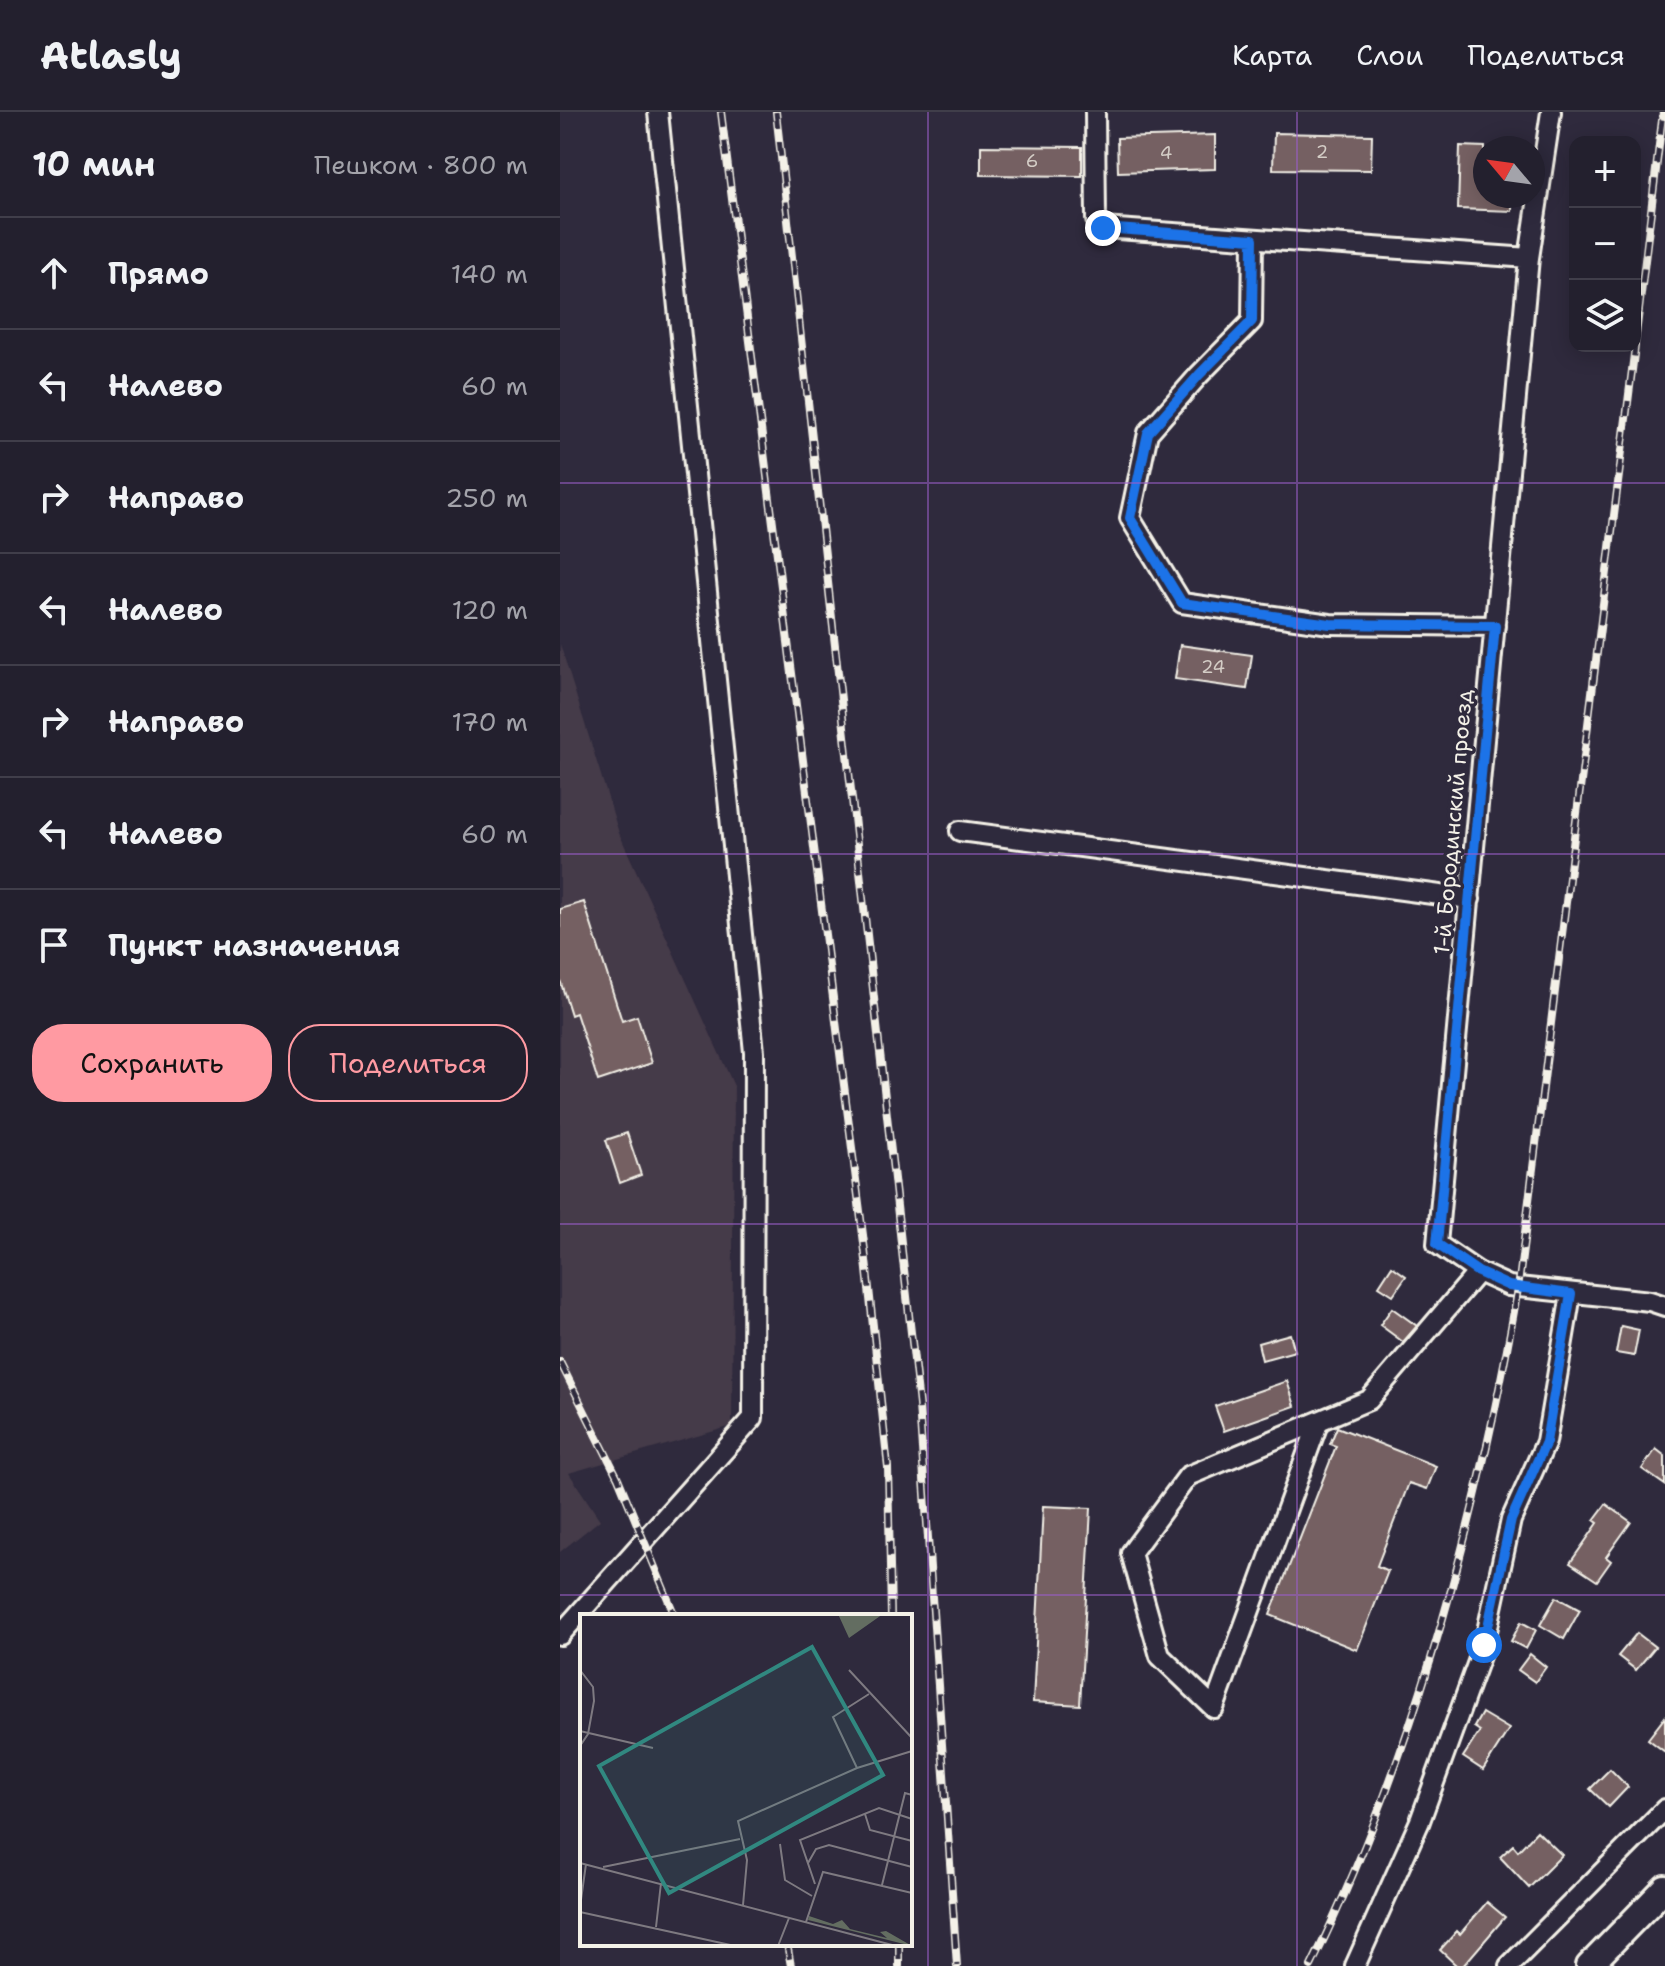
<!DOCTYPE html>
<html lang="ru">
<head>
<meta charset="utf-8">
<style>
	body { margin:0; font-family:"Shantell Sans",sans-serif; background:#2f2d3a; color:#f1f3f6 }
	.controls { position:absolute; right:24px; top:24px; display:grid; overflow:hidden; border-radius:16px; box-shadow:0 4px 20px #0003 }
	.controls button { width:72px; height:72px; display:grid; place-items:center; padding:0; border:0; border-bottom:2px solid #403e4a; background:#23202e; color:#f1f3f6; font:40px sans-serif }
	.compass { position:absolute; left:913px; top:24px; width:72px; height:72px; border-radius:50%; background:#23202e; box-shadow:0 4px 20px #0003; rotate:299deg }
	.stop { position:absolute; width:24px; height:24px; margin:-18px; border:6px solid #1a73e8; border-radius:50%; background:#fff }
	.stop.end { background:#1a73e8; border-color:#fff; box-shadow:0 2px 8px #0008 }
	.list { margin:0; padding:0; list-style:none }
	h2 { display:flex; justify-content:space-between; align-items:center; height:104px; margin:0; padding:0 32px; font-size:34px }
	h2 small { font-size:26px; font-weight:400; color:#a3a3aa }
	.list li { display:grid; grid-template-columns:52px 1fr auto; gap:24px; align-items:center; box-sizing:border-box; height:112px; padding:0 32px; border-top:2px solid #403e4a }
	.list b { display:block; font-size:30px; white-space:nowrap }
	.list em { font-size:26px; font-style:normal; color:#a3a3aa }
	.actions { display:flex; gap:16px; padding:24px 32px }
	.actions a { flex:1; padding:18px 0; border:2px solid #ff9aa2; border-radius:32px; text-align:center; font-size:28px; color:#ff9aa2 }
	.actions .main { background:#ff9aa2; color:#111 }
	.icon { flex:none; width:44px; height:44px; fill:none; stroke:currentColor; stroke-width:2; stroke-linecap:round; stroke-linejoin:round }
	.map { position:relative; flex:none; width:1105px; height:1854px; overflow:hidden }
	header { display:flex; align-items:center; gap:48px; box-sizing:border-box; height:112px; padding:0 40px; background:#23202e; border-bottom:2px solid #403e4a }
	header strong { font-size:38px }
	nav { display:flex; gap:44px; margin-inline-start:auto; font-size:28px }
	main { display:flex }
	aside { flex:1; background:#23202e }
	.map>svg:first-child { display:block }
	.built { fill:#443a48 }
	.building { fill:#756162; stroke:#f4f1e8; stroke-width:2 }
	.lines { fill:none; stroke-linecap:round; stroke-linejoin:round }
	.minor-casing { stroke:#f4f1e8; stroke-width:24 }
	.major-casing { stroke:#f4f1e8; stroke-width:30 }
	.minor { stroke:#2f2a3d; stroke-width:18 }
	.major { stroke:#2f2a3d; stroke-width:24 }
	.rail-casing { stroke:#f4f1e8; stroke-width:8 }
	.rail { stroke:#2f2a3d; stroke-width:5; stroke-dasharray:15; stroke-linecap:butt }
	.route { stroke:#1a73e8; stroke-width:10 }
	.grid { fill:none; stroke:#995dc9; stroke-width:2; stroke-opacity:0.55 }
	.labels { text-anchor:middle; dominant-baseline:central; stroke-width:7; stroke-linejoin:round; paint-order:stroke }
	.number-label { font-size:18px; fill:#d4cdc6 }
	.street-label { font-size:22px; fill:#f4f1e8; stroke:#2f2a3d }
	.inset-road { fill:none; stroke:#7e7a81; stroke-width:2 }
	.view { fill:#318880; fill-opacity:0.15; stroke:#318880; stroke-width:4 }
	.inset-edge { fill:none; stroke:#f4f1e8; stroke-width:4 }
</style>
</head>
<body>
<header>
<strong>Atlasly</strong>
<nav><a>Карта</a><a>Слои</a><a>Поделиться</a></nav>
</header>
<main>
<aside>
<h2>10 мин<small>Пешком · 800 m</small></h2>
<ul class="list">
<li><svg class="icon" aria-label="ahead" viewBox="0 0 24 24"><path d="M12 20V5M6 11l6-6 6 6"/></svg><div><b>Прямо</b></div><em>140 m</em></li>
<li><svg class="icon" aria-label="left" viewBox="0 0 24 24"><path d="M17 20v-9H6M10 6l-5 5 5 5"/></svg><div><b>Налево</b></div><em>60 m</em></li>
<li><svg class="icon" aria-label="right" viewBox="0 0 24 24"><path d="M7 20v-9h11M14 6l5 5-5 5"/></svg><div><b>Направо</b></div><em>250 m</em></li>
<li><svg class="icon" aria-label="left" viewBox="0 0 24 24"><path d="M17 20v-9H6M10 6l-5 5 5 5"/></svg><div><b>Налево</b></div><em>120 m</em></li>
<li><svg class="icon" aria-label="right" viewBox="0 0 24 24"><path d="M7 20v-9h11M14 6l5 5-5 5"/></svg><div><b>Направо</b></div><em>170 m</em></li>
<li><svg class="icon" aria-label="left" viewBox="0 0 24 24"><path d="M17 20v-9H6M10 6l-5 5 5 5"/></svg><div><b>Налево</b></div><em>60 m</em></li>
<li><svg class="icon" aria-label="arrive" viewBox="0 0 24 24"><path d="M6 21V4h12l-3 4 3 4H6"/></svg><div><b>Пункт назначения</b></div></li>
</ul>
<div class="actions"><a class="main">Сохранить</a><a>Поделиться</a></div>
</aside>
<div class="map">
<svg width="1105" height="1854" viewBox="0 0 1105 1854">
	<rect width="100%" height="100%" fill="#2f2a3d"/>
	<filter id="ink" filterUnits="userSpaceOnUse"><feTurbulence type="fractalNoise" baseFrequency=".0125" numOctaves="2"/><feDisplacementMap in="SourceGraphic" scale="16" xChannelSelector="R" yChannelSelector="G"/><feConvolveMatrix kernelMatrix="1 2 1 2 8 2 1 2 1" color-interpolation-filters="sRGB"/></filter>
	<g filter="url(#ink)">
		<path class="built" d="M0 532 59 721 174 974 172 1314 9 1361 40 1408 0 1440Z"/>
		<path class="building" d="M714 21 812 23 811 58 713 57Z
			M655 23V57L558 60 557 26Z
			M421 34 522 35V64L421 63Z
			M900 34 925 35V84H952V99L898 97Z
			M620 533 692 543 687 577 615 567Z
			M24 790 62 909 77 904 92 951 38 969 16 901 11 903 0 868V797Z
			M67 1021 81 1063 60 1071 46 1028Z
			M832 1154 846 1164 833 1183 819 1174Z
			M832 1196 857 1214 843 1230 820 1213Z
			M1061 1214 1079 1218 1074 1244 1056 1241Z
			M730 1222 735 1239 702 1248 698 1231Z
			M727 1269 735 1294 664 1319 655 1294Z
			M777 1315 876 1354 867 1377 849 1371 817 1454 828 1459 797 1538 710 1503 776 1334 770 1332Z
			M1096 1337 1105 1344V1373L1082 1357Z
			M1046 1392 1071 1410 1046 1445 1051 1449 1037 1469 1010 1451 1038 1411 1034 1408Z
			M483 1394 531 1396 520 1593 473 1590Z
			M996 1485 1020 1498 1004 1527 980 1513Z
			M961 1510 976 1518 966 1537 951 1529Z
			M1077 1521 1095 1535 1076 1558 1058 1544Z
			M970 1542 986 1555 975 1570 958 1558Z
			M922 1601 949 1617 923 1658 903 1645 920 1619 914 1615Z
			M1105 1605V1640L1088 1627Z
			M1050 1657 1068 1675 1049 1695 1030 1677Z
			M977 1719 1002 1743 969 1776 940 1745 953 1733 958 1739Z
			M927 1790 945 1805 903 1854H897L880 1838 897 1819 900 1822Z"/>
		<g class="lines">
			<defs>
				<path id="minor" d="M535 0 536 108 543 116 969 146
					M991 0 969 146 877 1132 918 1160 949 1174 1090 1189 1105 1194
					M693 127 692 209 639 263 588 321 570 406 622 491 770 512 935 514
					M400 719 910 787
					M759 1309 654 1596 600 1544 571 1441 628 1364 809 1288 918 1160
					M0 1523 193 1306 194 940 98 0
					M795 1854 860 1709 924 1533 951 1408 986 1330 1011 1182
					M949 1854 1105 1697"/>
				<path id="major" d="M1029 1854 1105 1776"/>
			</defs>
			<use href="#minor" class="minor-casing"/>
			<use href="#major" class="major-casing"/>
			<use href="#minor" class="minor"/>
			<use href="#major" class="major"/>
			<defs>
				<path id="rail" d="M161 0 305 1139 328 1355 331 1504
					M216 0 359 1293 397 1854
					M1075 231 1103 0
					M0 1250 58 1366 115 1504
					M227 1832 231 1854
					M339 1832V1854
					M751 1854C854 1645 918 1405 958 1177L1075 234"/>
			</defs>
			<use href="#rail" class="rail-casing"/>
			<use href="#rail" class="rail"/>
		</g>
	</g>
	<g class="lines" filter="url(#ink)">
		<path class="route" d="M543 116 693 127 692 209 639 263 588 321 570 406 622 491 770 512 935 514 877 1132 918 1160 949 1174 1011 1182 986 1330 951 1408 924 1533"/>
	</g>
	<path class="grid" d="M368 0V1854M737 0V1854M0 371H1105M0 742H1105M0 1112H1105M0 1483H1105"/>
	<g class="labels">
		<g class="number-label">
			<text x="762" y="40">2</text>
			<text x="606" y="41">4</text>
			<text x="472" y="49">6</text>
			<text x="653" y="555">24</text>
		</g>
		<g class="street-label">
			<text transform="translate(893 710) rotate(-85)">1-й Бородинский проезд</text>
		</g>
	</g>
	<g transform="translate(20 1502)">
		<rect width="332" height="332" fill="#2f2a3d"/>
		<path d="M258 0H303L269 24ZM229 302 253 310 262 306 270 315 307 324 300 318 306 317 332 332 228 306Z" fill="#636d61"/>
		<path class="inset-road" d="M0 56 13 73 14 87 8 120 0 132M269 56 332 124M0 117 73 134M277 154 253 103 289 80M285 200 290 216 332 227M200 230 205 266 232 282M0 249 316 332M228 249 236 235 249 231 332 253M23 253 160 225M235 270 220 226 299 194 332 205M302 271 325 179 332 181M163 291 167 246 158 207 277 154 332 137M0 293 6 250M0 298 155 332M226 308 243 258 332 279M76 313 81 269M198 332 209 304"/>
		<path class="view" d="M232 33 303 161 89 279 19 152Z"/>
		<rect width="332" height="332" class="inset-edge"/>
	</g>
</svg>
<div class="controls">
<button>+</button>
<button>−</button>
<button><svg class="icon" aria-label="layers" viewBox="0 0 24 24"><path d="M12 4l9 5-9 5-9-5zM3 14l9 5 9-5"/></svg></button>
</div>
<svg class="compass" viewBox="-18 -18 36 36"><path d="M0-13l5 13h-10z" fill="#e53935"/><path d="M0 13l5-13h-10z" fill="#a3a3aa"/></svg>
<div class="stop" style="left:924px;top:1533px"></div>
<div class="stop end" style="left:543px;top:116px"></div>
</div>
</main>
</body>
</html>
